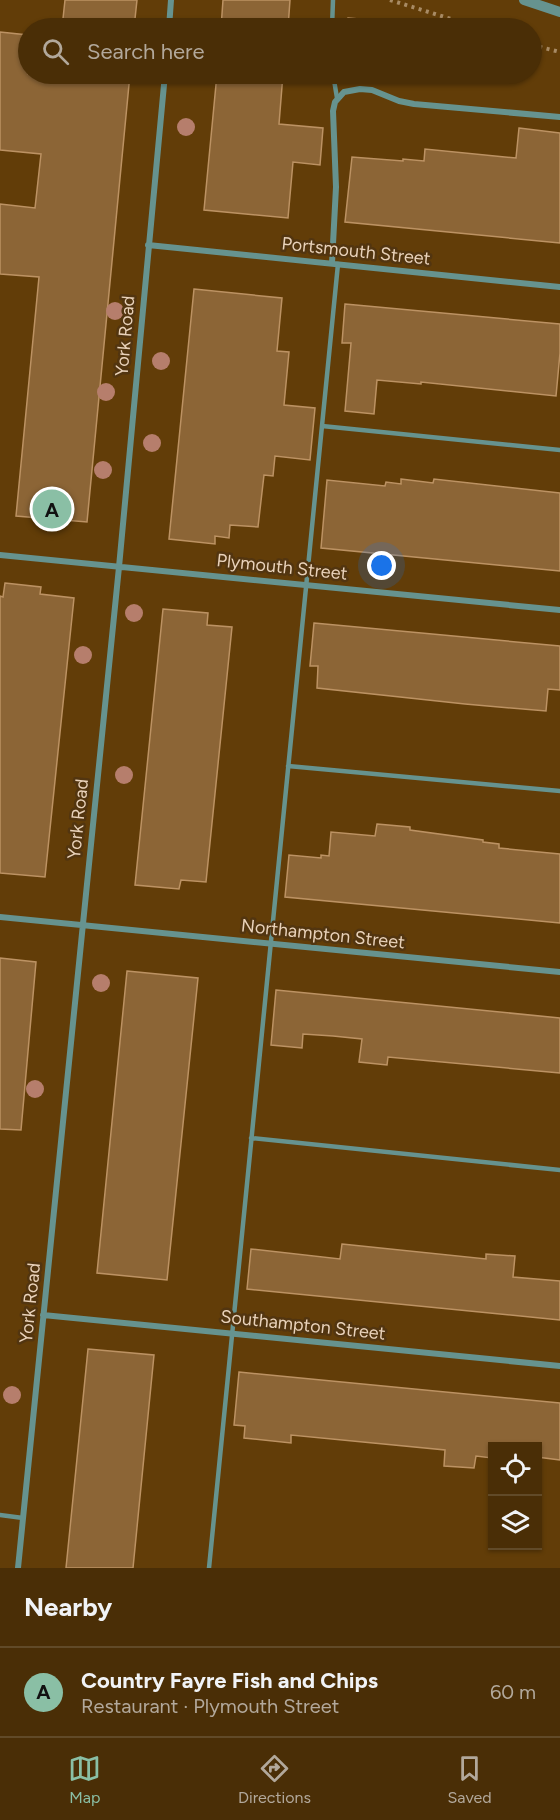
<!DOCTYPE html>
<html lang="en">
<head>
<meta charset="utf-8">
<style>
	body { margin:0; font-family:Figtree,sans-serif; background:#543a14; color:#f1f3f6 }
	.controls { position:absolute; right:18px; bottom:18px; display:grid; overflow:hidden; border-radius:0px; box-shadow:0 2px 4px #0004 }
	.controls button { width:54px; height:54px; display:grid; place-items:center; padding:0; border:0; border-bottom:2px solid #614a28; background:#4a2e06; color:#f1f3f6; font:30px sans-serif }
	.you { position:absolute; left:382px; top:566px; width:21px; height:21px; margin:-15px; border:4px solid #fff; border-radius:50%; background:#1a73e8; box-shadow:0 0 0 9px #1a73e833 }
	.badge { display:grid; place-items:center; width:39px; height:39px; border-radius:50%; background:#8abfa5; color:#111; font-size:20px; font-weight:700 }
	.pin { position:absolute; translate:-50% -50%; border:3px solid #fff; box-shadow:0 2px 6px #0006 }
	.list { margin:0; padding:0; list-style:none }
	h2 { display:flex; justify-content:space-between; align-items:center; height:78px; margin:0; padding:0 24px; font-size:26px }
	h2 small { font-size:20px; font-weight:400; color:#b2a89b }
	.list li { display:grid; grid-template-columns:39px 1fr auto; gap:18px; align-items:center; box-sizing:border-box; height:90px; padding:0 24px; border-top:2px solid #614a28 }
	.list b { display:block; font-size:22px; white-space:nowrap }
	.list p { margin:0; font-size:20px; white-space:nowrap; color:#b2a89b }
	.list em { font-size:20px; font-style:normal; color:#b2a89b }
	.icon { flex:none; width:33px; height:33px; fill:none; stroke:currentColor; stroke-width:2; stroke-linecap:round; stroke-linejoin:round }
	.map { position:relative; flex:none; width:560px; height:1568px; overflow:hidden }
	.search { position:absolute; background:#4a2e06; box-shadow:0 2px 4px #0004; left:18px; right:18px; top:18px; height:66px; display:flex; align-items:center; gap:15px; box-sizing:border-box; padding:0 21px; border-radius:33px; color:#b2a89b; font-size:22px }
	.sheet { height:168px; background:#4a2e06 }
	nav { display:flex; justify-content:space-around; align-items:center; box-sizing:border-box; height:84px; border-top:2px solid #614a28; background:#4a2e06; font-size:16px; color:#b2a89b }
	nav a { display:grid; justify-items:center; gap:3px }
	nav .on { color:#8abfa5 }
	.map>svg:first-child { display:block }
	.building { fill:#8c6536; stroke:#bc9263; stroke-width:1.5 }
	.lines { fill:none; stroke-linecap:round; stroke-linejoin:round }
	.path { stroke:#a88b65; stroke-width:4; stroke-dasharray:3 4.5; stroke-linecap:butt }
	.service { stroke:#66938f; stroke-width:4.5 }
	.minor { stroke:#66938f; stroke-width:6 }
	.tertiary { stroke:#66938f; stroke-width:10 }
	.tree { fill:#b67e6c }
	.labels { text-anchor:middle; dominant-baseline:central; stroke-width:5; stroke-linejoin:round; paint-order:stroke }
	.street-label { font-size:18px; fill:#e9d2ba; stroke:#523510 }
</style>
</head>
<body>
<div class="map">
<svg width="560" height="1568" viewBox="0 0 560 1568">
	<rect width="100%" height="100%" fill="#623d08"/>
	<path class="building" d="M65 0H137L134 28H62Z
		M223 0H290L288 28H221Z
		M348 18 394 22 393 28H347Z
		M0 32 28 35V74H130L87 522 16 516 39 277 0 274V204L35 208 41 154 0 150Z
		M217 74H283L279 124 323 128 320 165 293 162 288 218 204 210Z
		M519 128 560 133V243L345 222 352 157 403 161V159L424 161 425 149 516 158Z
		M194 289 282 298 277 351 289 352 284 405 315 408 310 460 275 456 273 476 264 475 258 527 230 525 229 538 215 536V544L169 539Z
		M345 304 560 324V353L556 396 421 382V384L377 380 374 414 345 411 351 343H342Z
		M401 479 433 483 434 479 560 493V571L321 548 327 480 385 486 386 482 401 484Z
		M5 583 41 587 40 594 74 598 45 877 0 873V596L3 597Z
		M163 609 208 613 207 625 232 627 206 882 181 880 179 889 135 885Z
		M314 623 560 646V690L548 689 546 711 465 704 317 688 318 666H310Z
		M377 824 410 827V830L483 840V842L499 844V848L560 854V923L285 897 289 855 321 858V855L329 856 331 832 375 836Z
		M0 958 36 962 21 1130 0 1129Z
		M127 971 198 978 167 1280 97 1273Z
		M276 990 560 1018V1073L388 1057 387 1065 359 1062 362 1039 333 1036 303 1034 302 1048 271 1045Z
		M342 1244 486 1259V1254L515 1256 513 1277 560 1281V1320L247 1289 251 1249 340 1259Z
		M88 1349 154 1355 133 1568H66Z
		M239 1372 560 1403V1460L537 1457V1446H492V1458L476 1456 474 1468 444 1466 445 1450 291 1435V1443L244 1438 245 1426 234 1425Z"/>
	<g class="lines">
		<path class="path" d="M390 0 480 28
			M532 45 560 52"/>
		<path class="service" d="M332 28 333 0
			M333 74 337 98
			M322 426 560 450
			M288 766 560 791
			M251 1138 560 1170
			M0 1515 23 1518
			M209 1568 338 264"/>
		<path class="minor" d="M169 28 171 0
			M148 245 560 287
			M332 263 336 187 333 111 335 102 344 92 360 89 372 90 399 101 414 104 560 117
			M0 555 560 610
			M0 917 560 972
			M43 1315 560 1366
			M18 1568 119 567 165 74"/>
		<path class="tertiary" d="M524 0 560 12"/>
	</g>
	<g class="tree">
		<circle cx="186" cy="127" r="9"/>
		<circle cx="115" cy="311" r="9"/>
		<circle cx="161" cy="361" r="9"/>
		<circle cx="106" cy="392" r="9"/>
		<circle cx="152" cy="443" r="9"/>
		<circle cx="103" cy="470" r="9"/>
		<circle cx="134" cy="613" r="9"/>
		<circle cx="83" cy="655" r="9"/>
		<circle cx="124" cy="775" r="9"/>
		<circle cx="101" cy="983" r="9"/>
		<circle cx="35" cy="1089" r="9"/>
		<circle cx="12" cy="1395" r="9"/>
	</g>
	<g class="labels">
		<g class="street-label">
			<text transform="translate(356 251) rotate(6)">Portsmouth Street</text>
			<text transform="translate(125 336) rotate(-85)">York Road</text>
			<text transform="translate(282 567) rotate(6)">Plymouth Street</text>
			<text transform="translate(78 819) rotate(-84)">York Road</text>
			<text transform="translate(323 934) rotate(6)">Northampton Street</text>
			<text transform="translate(30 1303) rotate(-84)">York Road</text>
			<text transform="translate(303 1325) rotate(6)">Southampton Street</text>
		</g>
	</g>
</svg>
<div class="controls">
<button><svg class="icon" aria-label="locate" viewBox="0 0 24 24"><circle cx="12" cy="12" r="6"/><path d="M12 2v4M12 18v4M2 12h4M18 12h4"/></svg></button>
<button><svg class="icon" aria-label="layers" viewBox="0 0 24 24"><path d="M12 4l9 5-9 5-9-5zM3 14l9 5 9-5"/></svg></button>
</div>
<div class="you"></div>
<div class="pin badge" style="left:52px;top:509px">A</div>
<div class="search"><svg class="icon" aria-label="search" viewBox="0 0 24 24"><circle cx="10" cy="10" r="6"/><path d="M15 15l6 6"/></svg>Search here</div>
</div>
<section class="sheet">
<h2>Nearby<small></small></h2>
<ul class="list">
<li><span class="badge">A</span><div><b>Country Fayre Fish and Chips</b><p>Restaurant · Plymouth Street</p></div><em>60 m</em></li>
</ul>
</section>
<nav>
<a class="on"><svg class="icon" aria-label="map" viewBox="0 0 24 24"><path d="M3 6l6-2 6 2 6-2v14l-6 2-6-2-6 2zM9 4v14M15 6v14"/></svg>Map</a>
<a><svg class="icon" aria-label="directions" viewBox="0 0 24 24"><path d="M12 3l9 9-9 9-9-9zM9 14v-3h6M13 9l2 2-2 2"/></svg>Directions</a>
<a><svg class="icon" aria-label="saved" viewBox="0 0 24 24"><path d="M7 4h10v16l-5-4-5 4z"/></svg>Saved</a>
</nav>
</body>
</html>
